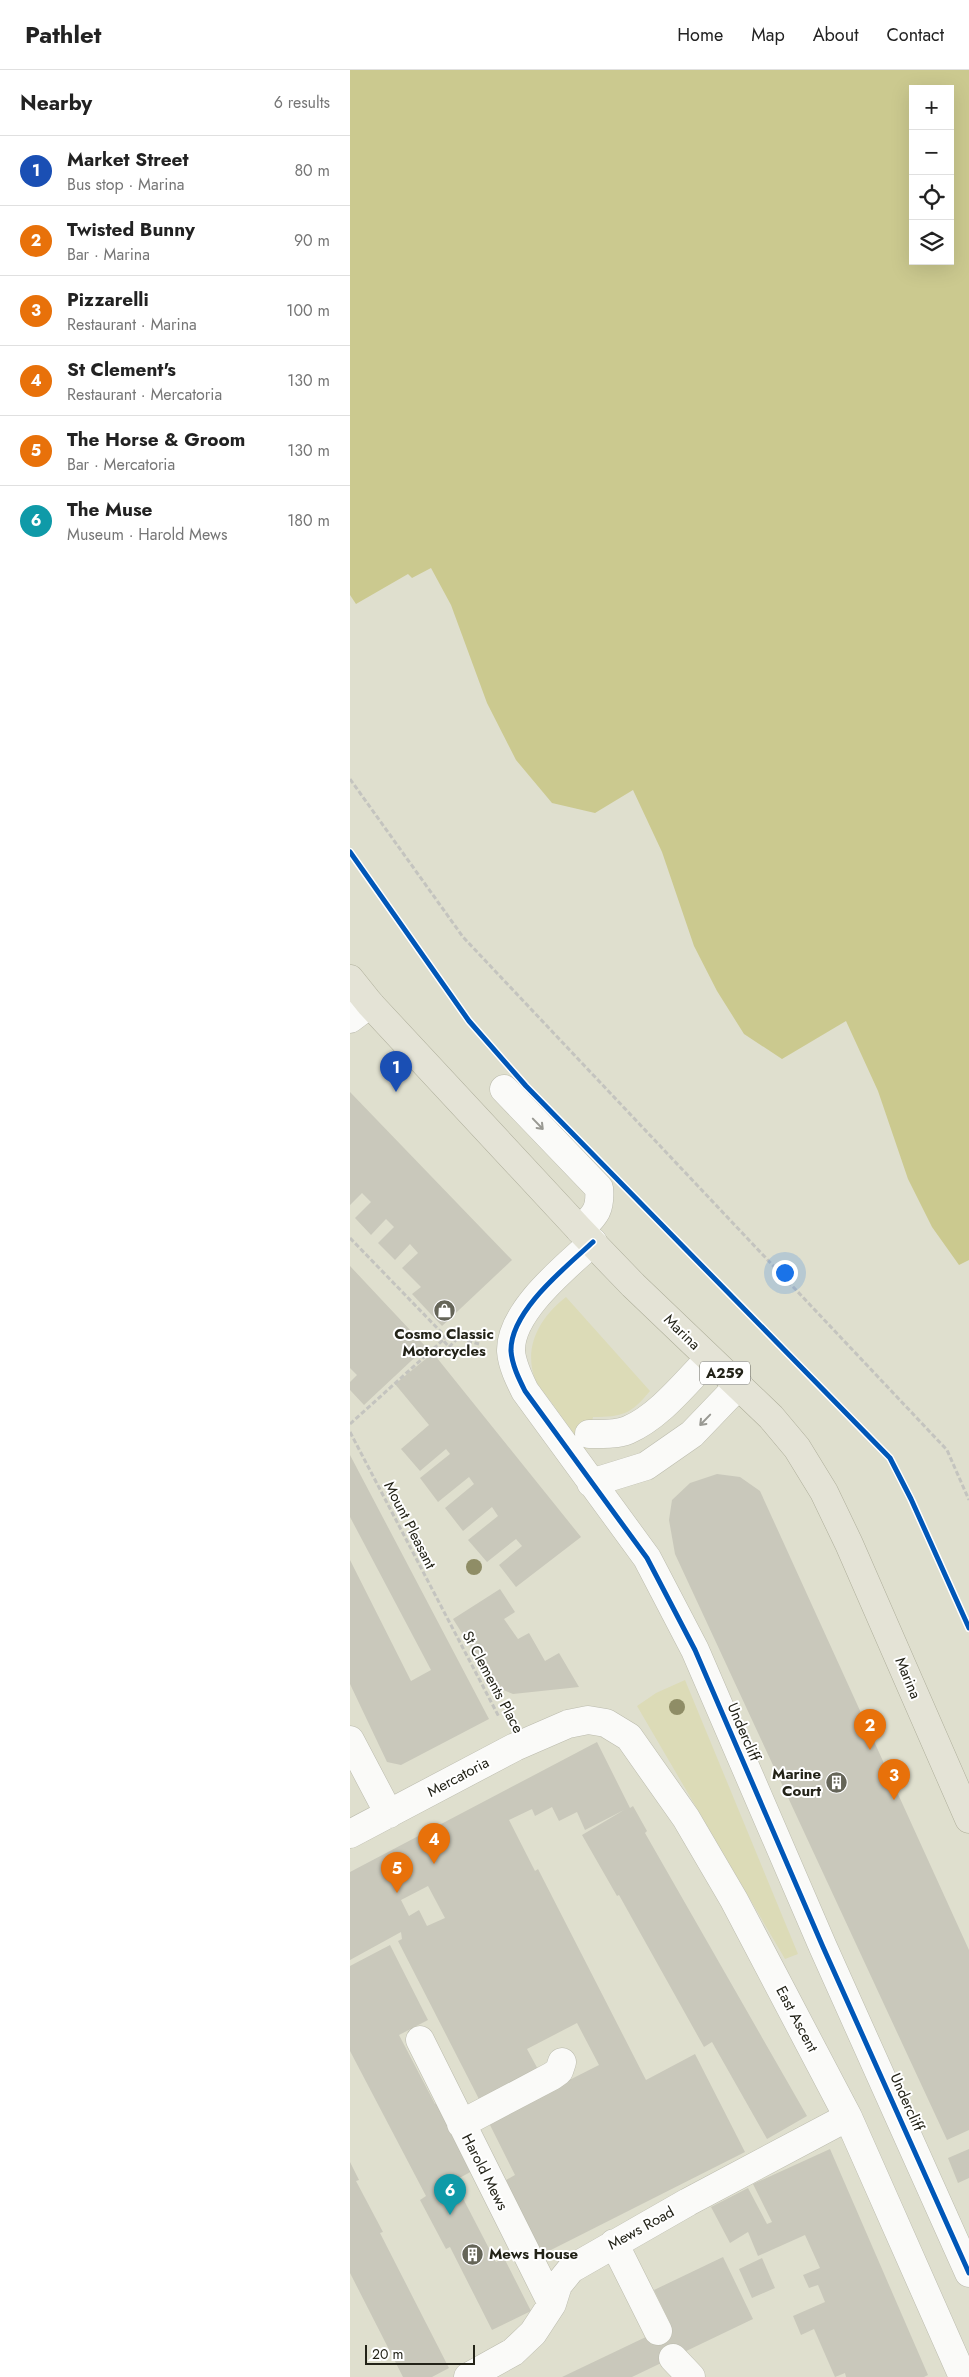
<!DOCTYPE html>
<html lang="en">
<head>
<meta charset="utf-8">
<style>
	body { margin:0; font-family:Jost,sans-serif; background:#f2f2f2; color:#222 }
	.controls { position:absolute; right:15px; top:15px; display:grid; overflow:hidden; border-radius:0px; box-shadow:0 5px 20px #0002 }
	.controls button { width:45px; height:45px; display:grid; place-items:center; padding:0; border:0; border-bottom:1px solid #e0e0e0; background:#fff; color:#222; font:25px sans-serif }
	.scale { position:absolute; left:15px; bottom:12px; width:110px; box-sizing:border-box; padding-left:5px; border:2px solid #232318; border-top:0; font-size:14px; line-height:18px; white-space:nowrap; color:#232318; -webkit-text-stroke:4px #fff; paint-order:stroke }
	.you { position:absolute; left:434px; top:1202px; width:18px; height:18px; margin:-12px; border:4px solid #fff; border-radius:50%; background:#1a73e8; box-shadow:0 0 0 8px #1a73e833 }
	.badge { display:grid; place-items:center; width:32px; height:32px; border-radius:50%; background:#ea580c; color:#fff; font-size:16px; font-weight:700 }
	.pin { position:absolute; translate:-50% -41px; filter:drop-shadow(0 1px 2px #0008) }
	.pin::after { content:''; position:absolute; top:26px; width:18px; height:15px; background:inherit; clip-path:polygon(0 0,100% 0,50% 100%) }
	.list { margin:0; padding:0; list-style:none }
	h2 { display:flex; justify-content:space-between; align-items:center; height:65px; margin:0; padding:0 20px; font-size:21px }
	h2 small { font-size:16px; font-weight:400; color:#767676 }
	.list li { display:grid; grid-template-columns:32px 1fr auto; gap:15px; align-items:center; box-sizing:border-box; height:70px; padding:0 20px; border-top:1px solid #e0e0e0 }
	.list b { display:block; font-size:19px; white-space:nowrap }
	.list p { margin:0; font-size:16px; white-space:nowrap; color:#767676 }
	.list em { font-size:16px; font-style:normal; color:#767676 }
	.icon { flex:none; width:28px; height:28px; fill:none; stroke:currentColor; stroke-width:2; stroke-linecap:round; stroke-linejoin:round }
	.map { position:relative; flex:none; width:619px; height:2307px; overflow:hidden }
	header { display:flex; align-items:center; gap:30px; box-sizing:border-box; height:70px; padding:0 25px; background:#fff; border-bottom:1px solid #e0e0e0 }
	header strong { font-size:24px }
	nav { display:flex; gap:28px; margin-inline-start:auto; font-size:18px }
	main { display:flex }
	aside { flex:1; background:#fff }
	.map>svg:first-child { display:block }
	.green { fill:#dcdbb7 }
	.water { fill:#cbc98f; fill-rule:evenodd }
	.building { fill:#c9c8bb; fill-rule:evenodd }
	.lines { fill:none; stroke-linecap:round; stroke-linejoin:round }
	.minor-casing { stroke:#bbbbad; stroke-width:29 }
	.highway-casing { stroke:#aeae9a; stroke-width:29 }
	.path { stroke:#c4c4bf; stroke-width:3; stroke-dasharray:5 2.5; stroke-linecap:butt }
	.minor { stroke:#fafaf8; stroke-width:28 }
	.highway { stroke:#e4e3d6; stroke-width:28 }
	.cycleway-casing { stroke:#fff; stroke-width:8 }
	.cycleway { stroke:#0057b8; stroke-width:5 }
	.tree { fill:#8f8d66 }
	.oneway { stroke:#999993 }
	.labels { text-anchor:middle; dominant-baseline:central; stroke-width:4; stroke-linejoin:round; paint-order:stroke }
	.shield { fill:#fff; stroke:#65655d; stroke-width:1 }
	.shield-label { font-size:14px; font-weight:bold; fill:#232318 }
	.street-label { font-size:15px; fill:#232318; stroke:#fff }
	.poi-label { font-size:15px; font-weight:bold; fill:#232318; stroke:#fff }
</style>
</head>
<body>
<header>
<strong>Pathlet</strong>
<nav><a>Home</a><a>Map</a><a>About</a><a>Contact</a></nav>
</header>
<main>
<aside>
<h2>Nearby<small>6 results</small></h2>
<ul class="list">
<li><span class="badge" style="background:#1a4fb4">1</span><div><b>Market Street</b><p>Bus stop · Marina</p></div><em>80 m</em></li>
<li><span class="badge" style="background:#e8710a">2</span><div><b>Twisted Bunny</b><p>Bar · Marina</p></div><em>90 m</em></li>
<li><span class="badge" style="background:#e8710a">3</span><div><b>Pizzarelli</b><p>Restaurant · Marina</p></div><em>100 m</em></li>
<li><span class="badge" style="background:#e8710a">4</span><div><b>St Clement's</b><p>Restaurant · Mercatoria</p></div><em>130 m</em></li>
<li><span class="badge" style="background:#e8710a">5</span><div><b>The Horse &amp; Groom</b><p>Bar · Mercatoria</p></div><em>130 m</em></li>
<li><span class="badge" style="background:#0f9aa8">6</span><div><b>The Muse</b><p>Museum · Harold Mews</p></div><em>180 m</em></li>
</ul>
</aside>
<div class="map">
<svg width="619" height="2307" viewBox="0 0 619 2307">
	<rect width="100%" height="100%" fill="#dfdfce"/>
	<path class="green" d="M216 1227 300 1321C281 1344 273 1347 243 1347L236 1380C225 1365 213 1349 202 1333 197 1326 190 1319 186 1311 172 1278 190 1247 216 1227Z
		M335 1610 448 1884 435 1889 287 1636 306 1623Z"/>
	<path class="water" d="M0 0H619V1190L609 1195 582 1157 558 1109 528 1021 496 951 432 989 394 964 367 921 344 876 312 782 283 720 245 743 202 733 166 690 137 633 101 535 81 498 62 508 58 504 6 534 0 525ZM563 19H600V191H563Z"/>
	<path class="building" d="M0 1022 162 1190 92 1256 62 1224 71 1217 52 1198 68 1183 60 1174 45 1190 28 1173 44 1157 36 1149 21 1165 5 1148 21 1132 12 1123 0 1135Z
		M0 1196 76 1277 14 1335 0 1320V1312L7 1305 0 1298Z
		M83 1283 231 1467 166 1517 149 1495 172 1476 166 1469 137 1492 118 1470 148 1446 142 1437 113 1461 95 1438 124 1414 119 1407 88 1432 70 1408 100 1384 96 1379 70 1401 51 1379 79 1355 45 1314Z
		M0 1385 139 1649 51 1695 37 1692 0 1614V1490L61 1611 81 1600 0 1447Z
		M367 1404 390 1407 410 1421 619 1880V2060L597 2070 325 1484 319 1450 322 1430 340 1413Z
		M150 1519 165 1542 154 1549 168 1569 179 1563 195 1591 209 1583 229 1617 163 1624 151 1619 143 1612 103 1549Z
		M247 1672 280 1738 283 1736 297 1761 295 1763 457 2046 417 2069 362 1972 354 1977 269 1825 267 1826 232 1765 274 1740 235 1760 227 1742 209 1751 202 1737 185 1746 182 1739 159 1750 185 1801 188 1799 296 2010 345 1984 395 2082 191 2185 156 2110 165 2105 139 2053 170 2035 249 1995 227 1953 177 1979 190 2003 131 2033 48 1871 52 1869 51 1862 0 1890V1802ZM78 1816 95 1848 77 1856 69 1840 59 1846 51 1830Z
		M40 1875 78 1950 49 1965 85 2034 89 2032 124 2100 104 2111 146 2192 154 2188 181 2241 142 2260 100 2177 96 2179 70 2130 76 2126 0 1981V1896Z
		M480 2079 578 2305 574 2307H496L495 2303 485 2307 464 2259 451 2265 443 2246 475 2232 468 2215 459 2218 453 2205 470 2198 455 2165 408 2186 398 2162 380 2173 361 2137 398 2118 417 2154 422 2152 403 2114Z
		M619 2079V2108L608 2113 598 2088Z
		M0 2092 9 2110 6 2111 33 2162 30 2163 99 2298 82 2307H53L0 2203Z
		M373 2187 403 2249 282 2307H212L321 2255 304 2220Z
		M412 2188 425 2218 402 2228 389 2199Z"/>
	<g class="lines">
		<defs>
			<path id="minor" d="M0 949 20 934
				M154 1019 249 1118C251 1140 245 1145 230 1160
				M243 1172C216 1197 160 1241 161 1281 162 1295 169 1309 175 1321L297 1488 345 1580 473 1877 619 2203
				M239 1364C252 1364 266 1365 278 1360 310 1346 335 1313 359 1289
				M241 1413 296 1396 342 1364 389 1315
				M0 1670 39 1744
				M0 1764 165 1677 218 1654 238 1650 256 1653 279 1667 336 1748 384 1830 498 2047 613 2307
				M70 1970 202 2234
				M111 2054 202 2006 209 2001 212 1992
				M264 2173 308 2261
				M323 2288 341 2307
				M118 2307 163 2282 183 2263 202 2234 208 2215 221 2199 338 2132 498 2047"/>
			<path id="highway" d="M0 909 20 934 230 1160 283 1215 421 1347 447 1378 474 1422 499 1474 619 1749"/>
		</defs>
		<use href="#minor" class="minor-casing"/>
		<use href="#highway" class="highway-casing"/>
		<path class="path" d="M0 709 113 867 597 1380 619 1430
			M0 1168 93 1264 95 1267 93 1270 99 1277 108 1268 129 1274
			M0 1354 93 1270
			M0 1362 149 1647"/>
		<use href="#minor" class="minor"/>
		<use href="#highway" class="highway"/>
		<defs>
			<path id="cycleway" d="M0 782 119 951 176 1016 540 1388 561 1429 619 1558
				M243 1172C216 1197 160 1241 161 1281 162 1295 169 1309 175 1321L297 1488 345 1580 473 1877 619 2203"/>
		</defs>
		<use href="#cycleway" class="cycleway-casing"/>
		<use href="#cycleway" class="cycleway"/>
	</g>
	<g class="tree">
		<circle cx="124" cy="1497" r="8"/>
		<circle cx="327" cy="1637" r="8"/>
	</g>
	<defs><path id="oneway-shaft" d="M-6 0H5M1.5-3L5.5 0L1.5 3" fill="none" stroke-width="1.6" stroke-linecap="round" stroke-linejoin="round" transform="scale(1.25)"/></defs>
	<g class="oneway">
		<use href="#oneway-shaft" transform="translate(188 1054) rotate(46)"/>
		<use href="#oneway-shaft" transform="translate(355 1350) rotate(134)"/>
	</g>
	<defs>
		<symbol id="shop-disc" viewBox="-11 -11 22 22"><circle r="9.5" fill="#656558" stroke="#fff"/><path d="M-5-2.5h2.3a2.7 3.5 0 0 1 5.4 0H5L5.5 6h-11ZM-1.5-2.5h3a1.5 2.3 0 0 0-3 0Z" fill="#fff"/></symbol>
		<symbol id="building-disc" viewBox="-11 -11 22 22"><circle r="9.5" fill="#656558" stroke="#fff"/><path d="M-4-6H4V6H1V3H-1V6H-4ZM-2.5-4.3h1.7v1.8h-1.7ZM.8-4.3h1.7v1.8H.8ZM-2.5-1h1.7V.8h-1.7ZM.8-1h1.7V.8H.8Z" fill="#fff"/></symbol>
	</defs>
	<g fill-rule="evenodd">
		<use href="#shop-disc" x="82" y="1228" width="25" height="25"/>
		<use href="#building-disc" x="474" y="1700" width="25" height="25"/>
		<use href="#building-disc" x="110" y="2172" width="25" height="25"/>
	</g>
	<g class="labels">
		<rect class="shield" x="350" y="1291.5" width="50" height="23" rx="4"/>
		<g class="shield-label">
			<text x="375" y="1303">A259</text>
		</g>
		<g class="street-label">
			<text transform="translate(332 1262) rotate(44)">Marina</text>
			<text transform="translate(60 1455) rotate(63)">Mount Pleasant</text>
			<text transform="translate(558 1608) rotate(67)">Marina</text>
			<text transform="translate(143 1612) rotate(62)">St Clements Place</text>
			<text transform="translate(394 1662) rotate(67)">Undercliff</text>
			<text transform="translate(108 1707) rotate(-28)">Mercatoria</text>
			<text transform="translate(447 1949) rotate(62)">East Ascent</text>
			<text transform="translate(557 2032) rotate(66)">Undercliff</text>
			<text transform="translate(135 2102) rotate(63)">Harold Mews</text>
			<text transform="translate(291 2158) rotate(-29)">Mews Road</text>
		</g>
		<g class="poi-label">
			<text x="94" y="1264">Cosmo Classic<tspan x="94" dy="17">Motorcycles</tspan></text>
			<text x="471" y="1704" text-anchor="end">Marine<tspan x="471" dy="17">Court</tspan></text>
			<text x="139" y="2184" text-anchor="start">Mews House</text>
		</g>
	</g>
</svg>
<div class="controls">
<button>+</button>
<button>−</button>
<button><svg class="icon" aria-label="locate" viewBox="0 0 24 24"><circle cx="12" cy="12" r="6"/><path d="M12 2v4M12 18v4M2 12h4M18 12h4"/></svg></button>
<button><svg class="icon" aria-label="layers" viewBox="0 0 24 24"><path d="M12 4l9 5-9 5-9-5zM3 14l9 5 9-5"/></svg></button>
</div>
<div class="scale">20 m</div>
<div class="you"></div>
<div class="pin badge" style="left:46px;top:1022px;background:#1a4fb4">1</div>
<div class="pin badge" style="left:520px;top:1680px;background:#e8710a">2</div>
<div class="pin badge" style="left:544px;top:1730px;background:#e8710a">3</div>
<div class="pin badge" style="left:84px;top:1794px;background:#e8710a">4</div>
<div class="pin badge" style="left:47px;top:1823px;background:#e8710a">5</div>
<div class="pin badge" style="left:100px;top:2145px;background:#0f9aa8">6</div>
</div>
</main>
</body>
</html>
